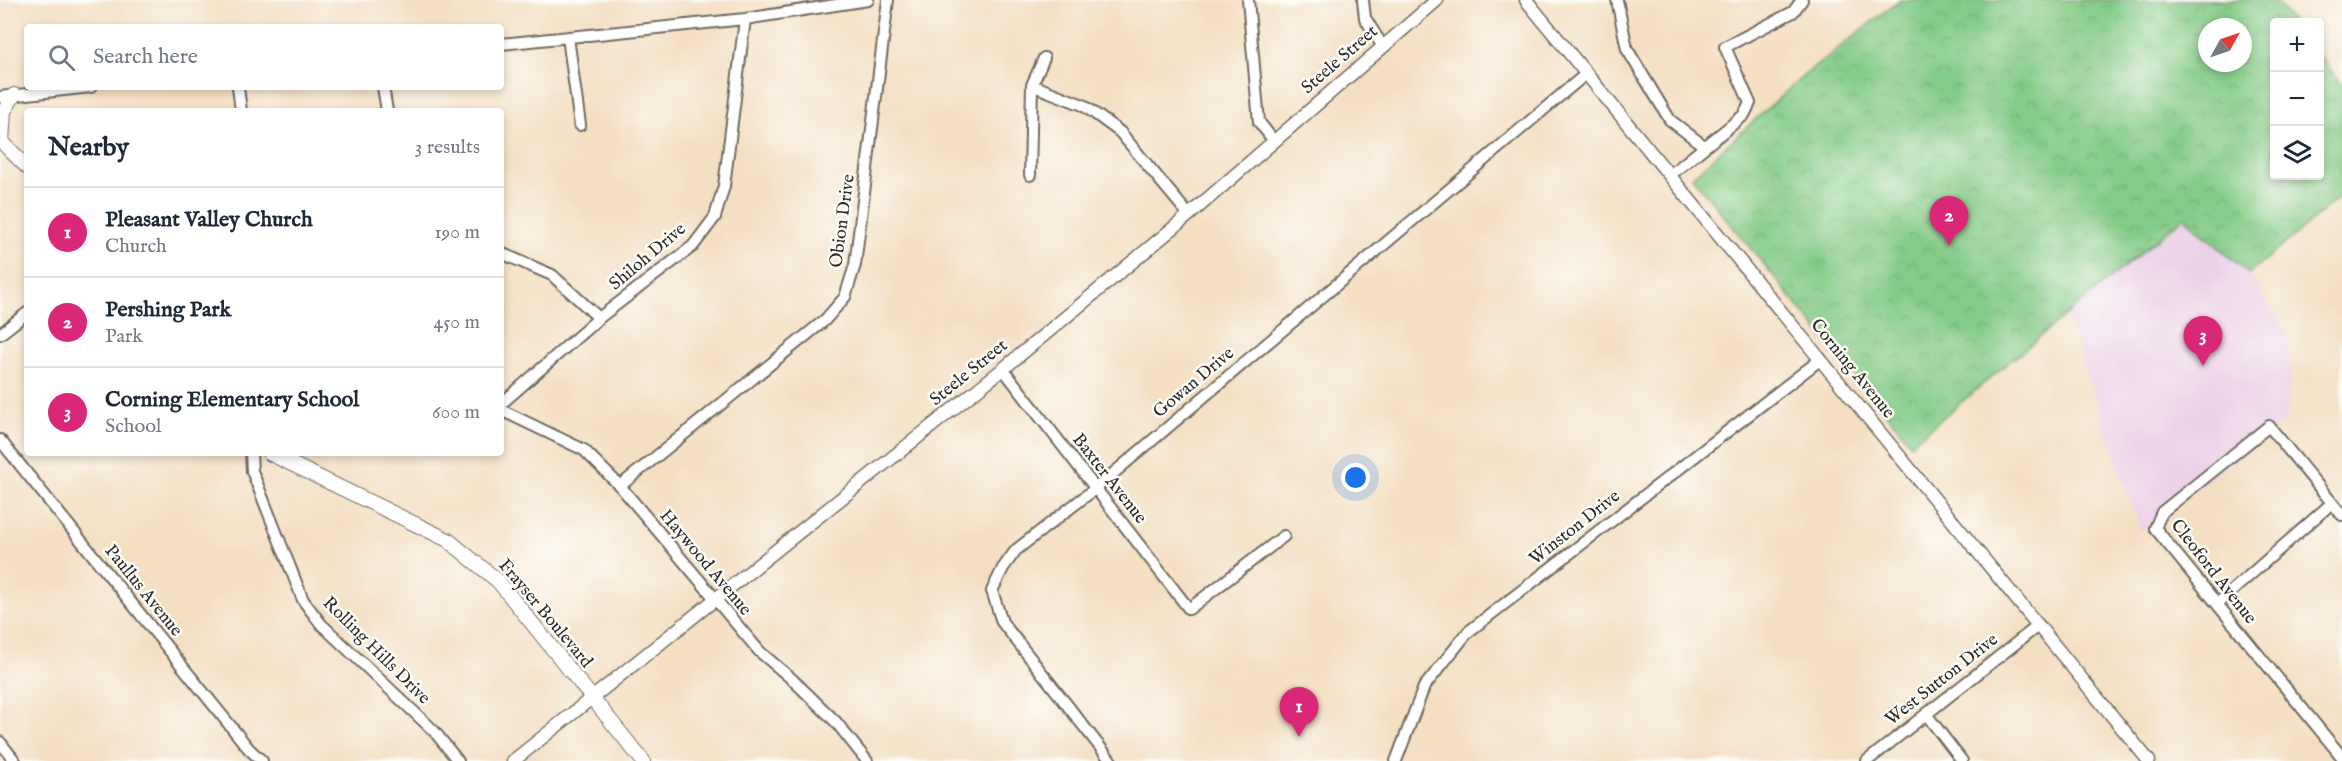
<!DOCTYPE html>
<html lang="en">
<head>
<meta charset="utf-8">
<style>
	body { margin:0; font-family:"IM FELL English",serif; background:#f6f6f7; color:#1f2937 }
	.controls { position:absolute; right:18px; top:18px; display:grid; overflow:hidden; border-radius:6px; box-shadow:0 3px 9px #0003 }
	.controls button { width:54px; height:54px; display:grid; place-items:center; padding:0; border:0; border-bottom:2px solid #e0e1e3; background:#fff; color:#1f2937; font:30px sans-serif }
	.compass { position:absolute; left:2198px; top:18px; width:54px; height:54px; border-radius:50%; background:#fff; box-shadow:0 3px 9px #0003; rotate:50deg }
	.you { position:absolute; left:1356px; top:478px; width:21px; height:21px; margin:-15px; border:4px solid #fff; border-radius:50%; background:#1a73e8; box-shadow:0 0 0 9px #1a73e833 }
	.badge { display:grid; place-items:center; width:39px; height:39px; border-radius:50%; background:#db2777; color:#fff; font-size:20px; font-weight:700 }
	.pin { position:absolute; translate:-50% -50px; filter:drop-shadow(0 2px 3px #0008) }
	.pin::after { content:''; position:absolute; top:32px; width:21px; height:18px; background:inherit; clip-path:polygon(0 0,100% 0,50% 100%) }
	.list { margin:0; padding:0; list-style:none }
	h2 { display:flex; justify-content:space-between; align-items:center; height:78px; margin:0; padding:0 24px; font-size:26px }
	h2 small { font-size:20px; font-weight:400; color:#747a83 }
	.list li { display:grid; grid-template-columns:39px 1fr auto; gap:18px; align-items:center; box-sizing:border-box; height:90px; padding:0 24px; border-top:2px solid #e0e1e3 }
	.list b { display:block; font-size:22px; white-space:nowrap }
	.list p { margin:0; font-size:20px; white-space:nowrap; color:#747a83 }
	.list em { font-size:20px; font-style:normal; color:#747a83 }
	.icon { flex:none; width:33px; height:33px; fill:none; stroke:currentColor; stroke-width:2; stroke-linecap:round; stroke-linejoin:round }
	.map { position:relative; flex:none; width:2342px; height:761px; overflow:hidden }
	.search { position:absolute; background:#fff; box-shadow:0 3px 9px #0003; left:24px; top:24px; width:480px; height:66px; display:flex; align-items:center; gap:15px; box-sizing:border-box; padding:0 21px; border-radius:6px; color:#747a83; font-size:22px }
	.panel { position:absolute; background:#fff; box-shadow:0 3px 9px #0003; left:24px; top:108px; width:480px; height:348px; border-radius:6px }
	.map>svg:first-child { display:block }
	.built { fill:#edd1e9 }
	.park { fill:url(#park-crowns); stroke:#577b58; stroke-width:1.5; fill-rule:evenodd }
	.lines { fill:none; stroke-linecap:round; stroke-linejoin:round }
	.minor-casing { stroke:#716a60; stroke-width:14 }
	.tertiary-casing { stroke:#716a60; stroke-width:15 }
	.secondary-casing { stroke:#716a60; stroke-width:16 }
	.minor { stroke:#fff; stroke-width:10 }
	.tertiary { stroke:#fff; stroke-width:12 }
	.secondary { stroke:#fff; stroke-width:14 }
	.labels { text-anchor:middle; dominant-baseline:central; stroke-width:5; stroke-linejoin:round; paint-order:stroke }
	.street-label { font-size:18px; fill:#2b2b2b; stroke:#fdfcf7 }
</style>
</head>
<body>
<div class="map">
<svg width="2342" height="761" viewBox="0 0 2342 761">
	<defs>
		<pattern id="park-crowns" width="20" height="18" patternUnits="userSpaceOnUse" patternTransform="scale(1.5)"><rect width="20" height="18" fill="#83cb86"/><path d="M2 6a3 3 0 1 1 6 0M12 15a3 3 0 1 1 6 0" fill="none" stroke="#71ae74"/></pattern>
	</defs>
	<rect width="100%" height="100%" fill="#fdfcf7"/>
	<filter id="ink" filterUnits="userSpaceOnUse"><feTurbulence type="fractalNoise" baseFrequency=".0167" numOctaves="2"/><feDisplacementMap in="SourceGraphic" scale="12" xChannelSelector="R" yChannelSelector="G"/><feConvolveMatrix kernelMatrix="1 2 1 2 8 2 1 2 1" color-interpolation-filters="sRGB"/></filter>
	<filter id="wash" filterUnits="userSpaceOnUse"><feTurbulence type="fractalNoise" baseFrequency=".008" numOctaves="4" result="noise"/><feDisplacementMap in="SourceGraphic" scale="24" xChannelSelector="R" yChannelSelector="G"/><feGaussianBlur stdDeviation="1.35" result="paint"/><feColorMatrix in="noise" values="0 0 0 0 0 0 0 0 0 0 0 0 0 0 0 0 0 1.4 0 .05"/><feComposite in="paint" operator="in"/></filter>
	<g filter="url(#wash)">
		<rect width="100%" height="100%" fill="#f4dfc3"/>
		<path class="built" d="M2185 217 2249 274 2287 333 2291 372 2285 422 2141 531 2066 315Z"/>
		<path class="park" d="M1899 0H2275L2293 22H2274V176H2320V56L2342 84V195L2249 274 2184 217 1911 444 1692 177 1801 78ZM2207 27H2243V63H2207Z"/>
	</g>
	<g filter="url(#ink)">
		<g class="lines">
			<defs>
				<path id="minor" d="M1248 0 1259 122 1274 141
					M1363 0 1365 18 1383 47
					M1617 0 1627 49 1670 120 1704 146
					M568 37 580 125
					M501 44 745 19 868 0
					M1032 85 1083 105 1120 132 1189 215
					M238 87 241 111
					M383 87 387 111
					M0 97 91 87
					M1030 175 1032 85 1044 58
					M1670 175 1744 115 1750 103 1725 47 1793 12 1802 0
					M501 253 552 275 599 318
					M0 334 27 313
					M1003 369 1189 609 1284 536
					M501 404 599 318 693 246 715 217 724 186 745 19
					M501 410 584 450 620 486 760 652 793 680 836 722 867 761
					M0 440 249 749 262 761
					M251 453 252 471 303 600 321 624 434 731 458 761
					M620 486 825 320 845 297 855 265 888 0
					M2342 515 2269 426 2162 512 2155 528 2342 757
					M2217 604 2332 503
					M1926 714 1962 761
					M0 742 15 761
					M1111 761 1002 622 992 591 1003 568 1016 550 1096 488 1587 73
					M1396 761 1424 687 1468 632 1821 359
					M1867 761 2039 625"/>
				<path id="tertiary" d="M1526 0 2149 761
					M513 761 1003 369 1189 215 1437 0"/>
				<path id="secondary" d="M0 140 27 167
					M2 142 4 111 14 95
					M269 453 448 540 498 581 643 761"/>
			</defs>
			<use href="#minor" class="minor-casing"/>
			<use href="#tertiary" class="tertiary-casing"/>
			<use href="#secondary" class="secondary-casing"/>
			<use href="#minor" class="minor"/>
			<use href="#tertiary" class="tertiary"/>
			<use href="#secondary" class="secondary"/>
		</g>
	</g>
	<g class="labels">
		<g class="street-label">
			<text transform="translate(1340 60) rotate(-41)">Steele Street</text>
			<text transform="translate(843 221) rotate(-82)">Obion Drive</text>
			<text transform="translate(648 257) rotate(-40)">Shiloh Drive</text>
			<text transform="translate(1852 369) rotate(51)">Corning Avenue</text>
			<text transform="translate(969 373) rotate(-39)">Steele Street</text>
			<text transform="translate(1194 383) rotate(-40)">Gowan Drive</text>
			<text transform="translate(1109 479) rotate(52)">Baxter Avenue</text>
			<text transform="translate(1575 528) rotate(-38)">Winston Drive</text>
			<text transform="translate(705 563) rotate(50)">Haywood Avenue</text>
			<text transform="translate(2213 572) rotate(52)">Cleoford Avenue</text>
			<text transform="translate(143 591) rotate(51)">Paullus Avenue</text>
			<text transform="translate(545 614) rotate(50)">Frayser Boulevard</text>
			<text transform="translate(376 651) rotate(45)">Rolling Hills Drive</text>
			<text transform="translate(1942 680) rotate(-38)">West Sutton Drive</text>
		</g>
	</g>
</svg>
<div class="controls">
<button>+</button>
<button>−</button>
<button><svg class="icon" aria-label="layers" viewBox="0 0 24 24"><path d="M12 4l9 5-9 5-9-5zM3 14l9 5 9-5"/></svg></button>
</div>
<svg class="compass" viewBox="-18 -18 36 36"><path d="M0-13l5 13h-10z" fill="#e53935"/><path d="M0 13l5-13h-10z" fill="#747a83"/></svg>
<div class="you"></div>
<div class="pin badge" style="left:1299px;top:737px">1</div>
<div class="pin badge" style="left:1949px;top:246px">2</div>
<div class="pin badge" style="left:2203px;top:366px">3</div>
<div class="search"><svg class="icon" aria-label="search" viewBox="0 0 24 24"><circle cx="10" cy="10" r="6"/><path d="M15 15l6 6"/></svg>Search here</div>
<section class="panel">
<h2>Nearby<small>3 results</small></h2>
<ul class="list">
<li><span class="badge">1</span><div><b>Pleasant Valley Church</b><p>Church</p></div><em>190 m</em></li>
<li><span class="badge">2</span><div><b>Pershing Park</b><p>Park</p></div><em>450 m</em></li>
<li><span class="badge">3</span><div><b>Corning Elementary School</b><p>School</p></div><em>600 m</em></li>
</ul>
</section>
</div>
</body>
</html>
